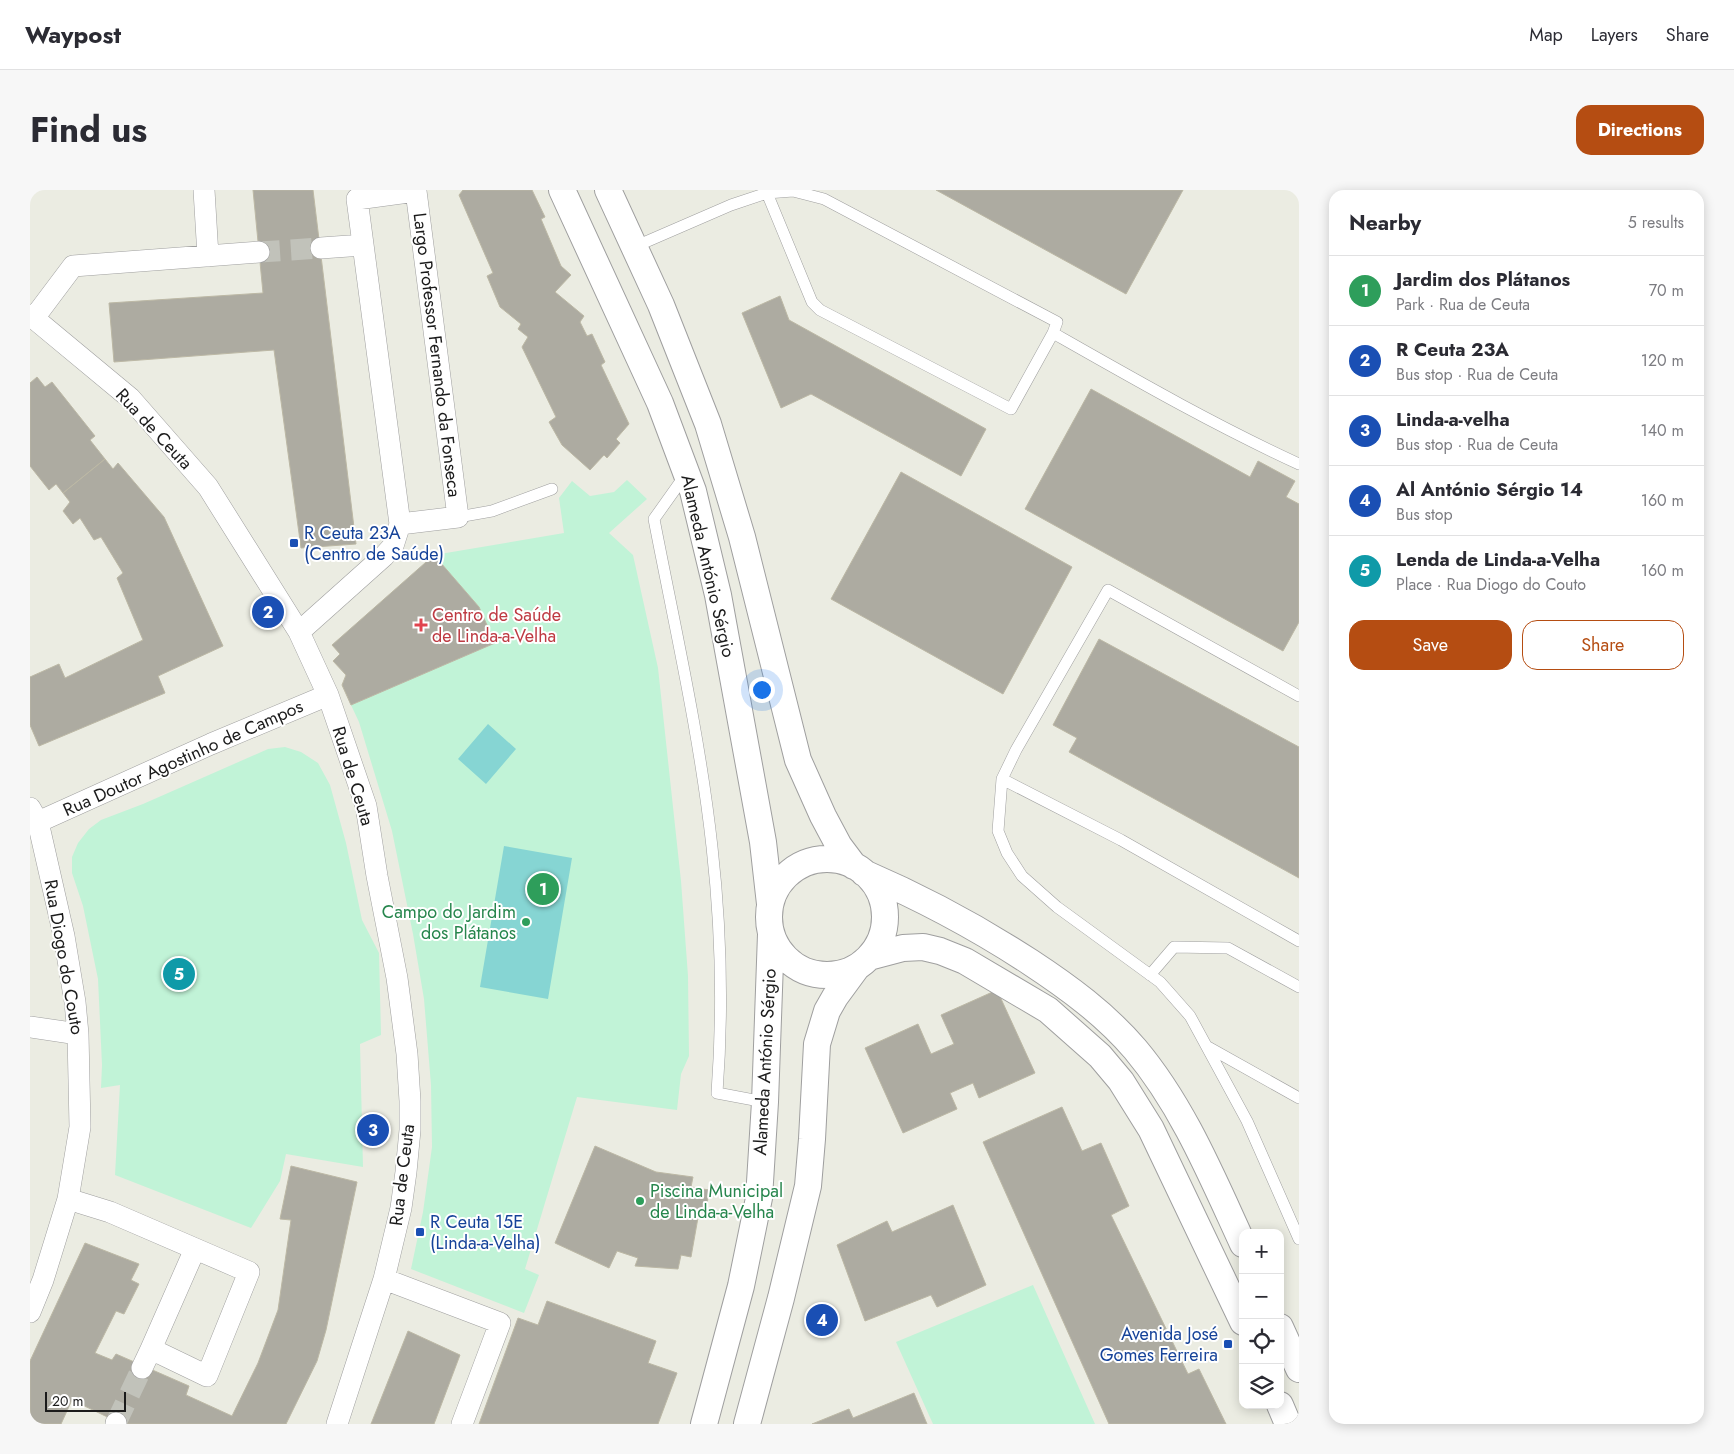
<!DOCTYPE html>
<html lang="en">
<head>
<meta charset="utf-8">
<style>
	body { margin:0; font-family:Jost,sans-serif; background:#f7f7f7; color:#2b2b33 }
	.controls { position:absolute; right:15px; bottom:15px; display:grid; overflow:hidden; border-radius:10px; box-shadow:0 2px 12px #0003 }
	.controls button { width:45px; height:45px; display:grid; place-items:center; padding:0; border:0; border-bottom:1px solid #e1e1e2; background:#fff; color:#2b2b33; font:25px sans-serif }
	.scale { position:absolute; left:15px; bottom:12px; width:81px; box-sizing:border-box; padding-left:5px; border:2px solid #1b1b1b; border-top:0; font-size:14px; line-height:18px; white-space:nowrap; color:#1b1b1b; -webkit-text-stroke:4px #fff; paint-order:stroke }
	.you { position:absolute; left:731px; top:499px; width:18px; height:18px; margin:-12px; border:4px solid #fff; border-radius:50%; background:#1a73e8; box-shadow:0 0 0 8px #1a73e833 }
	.badge { display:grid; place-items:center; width:32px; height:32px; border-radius:50%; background:#b54d12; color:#fff; font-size:16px; font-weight:700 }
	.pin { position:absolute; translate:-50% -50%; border:2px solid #fff; box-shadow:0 1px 5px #0006 }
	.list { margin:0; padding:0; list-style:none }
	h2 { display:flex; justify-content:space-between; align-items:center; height:65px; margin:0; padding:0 20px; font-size:21px }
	h2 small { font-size:16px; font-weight:400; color:#7c7c81 }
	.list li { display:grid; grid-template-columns:32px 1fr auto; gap:15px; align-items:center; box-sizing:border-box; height:70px; padding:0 20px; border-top:1px solid #e1e1e2 }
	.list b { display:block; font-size:19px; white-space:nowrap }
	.list p { margin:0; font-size:16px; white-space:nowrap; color:#7c7c81 }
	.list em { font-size:16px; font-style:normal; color:#7c7c81 }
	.actions { display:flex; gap:10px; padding:15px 20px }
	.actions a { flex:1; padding:11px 0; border:1px solid #b54d12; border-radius:15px; text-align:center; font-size:18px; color:#b54d12 }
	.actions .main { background:#b54d12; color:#fff }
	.icon { flex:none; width:28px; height:28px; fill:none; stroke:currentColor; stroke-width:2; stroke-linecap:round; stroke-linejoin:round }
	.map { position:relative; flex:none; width:1269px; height:1234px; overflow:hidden; border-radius:15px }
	header { display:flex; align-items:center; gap:30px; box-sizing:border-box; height:70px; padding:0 25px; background:#fff; border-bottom:1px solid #e1e1e2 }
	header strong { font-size:24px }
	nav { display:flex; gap:28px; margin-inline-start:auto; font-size:18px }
	.intro { display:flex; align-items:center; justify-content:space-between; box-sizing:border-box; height:120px; padding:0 30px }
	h1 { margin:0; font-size:35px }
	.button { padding:12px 22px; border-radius:15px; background:#b54d12; color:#fff; font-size:18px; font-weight:700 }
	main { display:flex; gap:30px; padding:0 30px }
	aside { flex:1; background:#fff; border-radius:15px; box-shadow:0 2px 12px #0003 }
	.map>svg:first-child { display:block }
	.park { fill:#c1f3d7 }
	.pitch { fill:#86d5d3 }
	.building { fill:#adaba1; stroke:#bcb8a5 }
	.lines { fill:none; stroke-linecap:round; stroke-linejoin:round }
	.minor-tunnel { stroke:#c1c2ba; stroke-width:21; stroke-dasharray:21 11; stroke-linecap:butt }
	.service-casing { stroke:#9f9f9f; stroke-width:12 }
	.minor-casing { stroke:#9f9f9f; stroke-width:22 }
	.tertiary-casing { stroke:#9f9f9f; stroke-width:28 }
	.service { stroke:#fff; stroke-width:11 }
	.minor { stroke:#fff; stroke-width:21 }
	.tertiary { stroke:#fff; stroke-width:26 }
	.transit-dot { fill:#1a4fb4; stroke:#fff; stroke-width:2 }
	.health-dot { fill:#e0444e; stroke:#fff; stroke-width:2 }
	.leisure-dot { fill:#2e9e5b; stroke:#fff; stroke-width:2 }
	.labels { text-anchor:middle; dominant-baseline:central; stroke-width:4; stroke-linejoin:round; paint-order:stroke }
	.street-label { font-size:18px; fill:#1b1b1b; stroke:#fff }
	.transit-label { font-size:18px; fill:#164399; stroke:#fff; text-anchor:start }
	.health-label { font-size:18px; fill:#be3a42; stroke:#fff; text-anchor:start }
	.leisure-label { font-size:18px; fill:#27864d; stroke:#fff; text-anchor:end }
</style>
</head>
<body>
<header>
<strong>Waypost</strong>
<nav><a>Map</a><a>Layers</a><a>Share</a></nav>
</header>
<div class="intro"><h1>Find us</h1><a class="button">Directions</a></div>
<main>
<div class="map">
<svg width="1269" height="1234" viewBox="0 0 1269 1234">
	<rect width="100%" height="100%" fill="#ebece2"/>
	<path class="park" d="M597 290 617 309 579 343 603 365 628 478 651 691 658 786 659 866 651 884 647 920 547 907 495 1079 509 1085 494 1123 381 1079 393 1022 402 957 401 895 394 809 383 744 362 641 329 532 321 515 465 453 449 417 404 365 534 343 529 308 542 291 560 306 584 302Z
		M255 557 271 562 288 573 300 595 316 653 332 730 349 763 351 845 330 854 333 977 256 964 250 991 221 1038 85 985 90 895 71 898 72 875 68 789 53 716 42 683V667L48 653 59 639 71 630 113 614 238 559Z
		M1003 1095 1065 1234H903L866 1152Z"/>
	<path class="pitch" d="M458 534 486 559 456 594 428 569Z
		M474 656 542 668 518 809 450 797Z"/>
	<path class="building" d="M223 0H283L326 354 271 358 244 160 84 172 79 113 233 103Z
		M433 0H502L515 27 511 29 531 76 541 85 525 102 554 126 550 132 557 146 562 144 575 172 571 175 599 234 586 249 590 253 577 268 574 265 560 280 532 255 519 232 526 227 492 157 498 147 488 139 491 134 470 117 457 86 463 83 429 5Z
		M906 0H1153L1096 104Z
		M750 106 759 130 956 239 931 286 781 204 751 218 712 123Z
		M7 187 15 197 22 192 65 246 60 250 75 269 33 303 26 294 19 300 0 276V193Z
		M1061 199 1220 287 1228 271 1265 291 1256 307 1269 314V432L1253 461 995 319Z
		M75 269 83 279 88 273 134 327 193 456 128 486 135 503 9 556 0 535V487L29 474 35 488 113 450 87 388 93 383 71 347 64 350 50 328 43 334 33 321 40 312 33 303Z
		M871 282 1042 377 973 504 801 409Z
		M404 365 449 417 465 453 321 515 312 495 316 485 303 471 310 464 302 455Z
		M1069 449 1269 557V688L1039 562 1047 548 1023 535Z
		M967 800 1005 883 949 908 943 893 920 903 927 919 873 943 835 858 888 834 901 864 924 854 911 825Z
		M1032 917 1052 961 1071 953 1099 1016 1081 1025 1158 1184 1169 1179 1196 1234H1079L953 952Z
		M565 956 626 982 663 987 661 997 679 1000 676 1022H669L661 1067 651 1065 648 1079 605 1076 608 1068 587 1061 579 1078 525 1053Z
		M261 976 327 992 296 1140 287 1171 256 1234H92L42 1210 31 1234H0V1171L55 1053 109 1074 101 1090 109 1094 94 1124 86 1121 65 1163 82 1170 86 1164 159 1196 156 1205 202 1226 228 1173 248 1120 261 1030 250 1029Z
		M923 1015 956 1095 907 1117 901 1105 835 1131 807 1055 857 1031 862 1042Z
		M517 1111 626 1151 618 1173 647 1183 628 1234H449L488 1128 508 1135Z
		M378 1141 430 1165 404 1234H341Z
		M884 1203 897 1234H782L819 1219 823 1228Z"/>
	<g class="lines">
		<path class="minor-tunnel" d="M229 62 291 58
			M86 1233 112 1178"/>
		<defs>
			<path id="service" d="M763 1 794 9 1027 132 1023 143 981 219 790 120 782 112 737 3Z
				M604 57 701 15 737 3 736 0
				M1023 143C1104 189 1184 235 1269 274
				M656 284 624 329C645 438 670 547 682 657 691 737 693 823 687 903L735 912
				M428 327 462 321 522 299
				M1269 506 1078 400 986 560 972 589 968 641 977 663 992 686 1027 717 1130 792 1160 826 1217 931 1269 1049
				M972 589 1091 650 1269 751
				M1120 785 1144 757 1198 758 1269 797
				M1178 857 1269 908"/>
			<path id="minor" d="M174 0 178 66
				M291 58 333 55
				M0 125 100 208 178 297 269 442 298 505 336 616 347 686 367 788 377 864 380 911V940L376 982 371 1018 354 1089 307 1234
				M4 128 43 76 229 62
				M269 442 354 366 363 356 370 334 327 9 386 1 428 327 370 334
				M0 618 8 632 34 746 45 812 48 844 50 937 38 1009 13 1090 0 1122
				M8 632 181 554 298 505
				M0 837 48 844
				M38 1009 80 1022 219 1082 177 1186 121 1159 112 1178
				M354 1089 470 1133 432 1234
				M121 1159 165 1059
				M86 1234V1233"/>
			<path id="tertiary" d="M532 0 630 213 663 301 688 405 733 652 740 714
				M578 0 631 115 678 234 712 347 768 570 793 626 809 656 824 676
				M739 727a58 58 0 1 1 116 0a58 58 0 1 1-116 0Z
				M834 683C892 708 948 738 1000 772 1038 797 1075 824 1105 859 1153 916 1182 987 1213 1054
				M839 767 873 758 893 757 910 761 935 771 1018 820 1070 866 1091 891 1121 939 1213 1132
				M1250 1137 1269 1179
				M1250 1215 1258 1234
				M674 1234 711 1096 729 1008 735 912 741 744
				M717 1234 751 1108 778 996 782 949 787 854 797 821 805 807 827 777"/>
		</defs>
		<use href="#service" class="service-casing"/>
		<use href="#minor" class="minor-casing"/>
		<use href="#tertiary" class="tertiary-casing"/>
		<use href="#service" class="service"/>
		<use href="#minor" class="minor"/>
		<use href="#tertiary" class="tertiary"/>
	</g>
	<g class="transit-dot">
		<rect x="259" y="348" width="10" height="10" rx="2.5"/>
		<rect x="385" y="1037" width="10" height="10" rx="2.5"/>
		<rect x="1193" y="1149" width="10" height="10" rx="2.5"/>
	</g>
	<path class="health-dot" d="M388.5 427.5h5v5h5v5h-5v5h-5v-5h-5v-5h5z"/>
	<g class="leisure-dot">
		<circle cx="496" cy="732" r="5"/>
		<circle cx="610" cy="1011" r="5"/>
	</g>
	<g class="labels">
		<g class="street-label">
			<text transform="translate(407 165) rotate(83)">Largo Professor Fernando da Fonseca</text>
			<text transform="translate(124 239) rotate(47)">Rua de Ceuta</text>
			<text transform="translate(678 376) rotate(77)">Alameda António Sérgio</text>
			<text transform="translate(153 568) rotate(-24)">Rua Doutor Agostinho de Campos</text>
			<text transform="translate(323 586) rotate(73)">Rua de Ceuta</text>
			<text transform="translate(34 767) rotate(80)">Rua Diogo do Couto</text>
			<text transform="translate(735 872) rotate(-87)">Alameda António Sérgio</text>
			<text transform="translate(372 985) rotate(-83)">Rua de Ceuta</text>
		</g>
		<g class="transit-label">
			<text x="274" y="343">R Ceuta 23A<tspan x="274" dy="21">(Centro de Saúde)</tspan></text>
			<text x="400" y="1032">R Ceuta 15E<tspan x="400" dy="21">(Linda-a-Velha)</tspan></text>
			<text x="1188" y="1144" text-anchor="end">Avenida José<tspan x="1188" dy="21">Gomes Ferreira</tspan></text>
		</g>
		<g class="health-label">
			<text x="402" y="425">Centro de Saúde<tspan x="402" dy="21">de Linda-a-Velha</tspan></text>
		</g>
		<g class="leisure-label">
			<text x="486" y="722">Campo do Jardim<tspan x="486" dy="21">dos Plátanos</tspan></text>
			<text x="620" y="1001" text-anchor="start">Piscina Municipal<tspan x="620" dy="21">de Linda-a-Velha</tspan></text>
		</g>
	</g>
</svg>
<div class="controls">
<button>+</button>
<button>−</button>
<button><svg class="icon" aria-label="locate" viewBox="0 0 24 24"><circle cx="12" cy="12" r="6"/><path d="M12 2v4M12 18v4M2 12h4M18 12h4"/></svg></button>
<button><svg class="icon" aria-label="layers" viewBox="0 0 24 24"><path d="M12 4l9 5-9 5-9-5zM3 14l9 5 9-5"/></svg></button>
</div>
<div class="scale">20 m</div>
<div class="you"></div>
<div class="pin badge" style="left:513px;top:699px;background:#2e9e5b">1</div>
<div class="pin badge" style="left:238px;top:422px;background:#1a4fb4">2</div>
<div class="pin badge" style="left:343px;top:940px;background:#1a4fb4">3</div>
<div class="pin badge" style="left:792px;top:1130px;background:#1a4fb4">4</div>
<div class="pin badge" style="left:149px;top:784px;background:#0f9aa8">5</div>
</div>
<aside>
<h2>Nearby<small>5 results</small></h2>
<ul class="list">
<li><span class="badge" style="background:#2e9e5b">1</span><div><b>Jardim dos Plátanos</b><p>Park · Rua de Ceuta</p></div><em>70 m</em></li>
<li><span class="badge" style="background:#1a4fb4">2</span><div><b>R Ceuta 23A</b><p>Bus stop · Rua de Ceuta</p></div><em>120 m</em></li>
<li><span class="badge" style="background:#1a4fb4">3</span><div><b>Linda-a-velha</b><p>Bus stop · Rua de Ceuta</p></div><em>140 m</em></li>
<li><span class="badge" style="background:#1a4fb4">4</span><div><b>Al António Sérgio 14</b><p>Bus stop</p></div><em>160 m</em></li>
<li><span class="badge" style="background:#0f9aa8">5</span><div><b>Lenda de Linda-a-Velha</b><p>Place · Rua Diogo do Couto</p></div><em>160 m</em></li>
</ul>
<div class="actions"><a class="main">Save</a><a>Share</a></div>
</aside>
</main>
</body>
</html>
